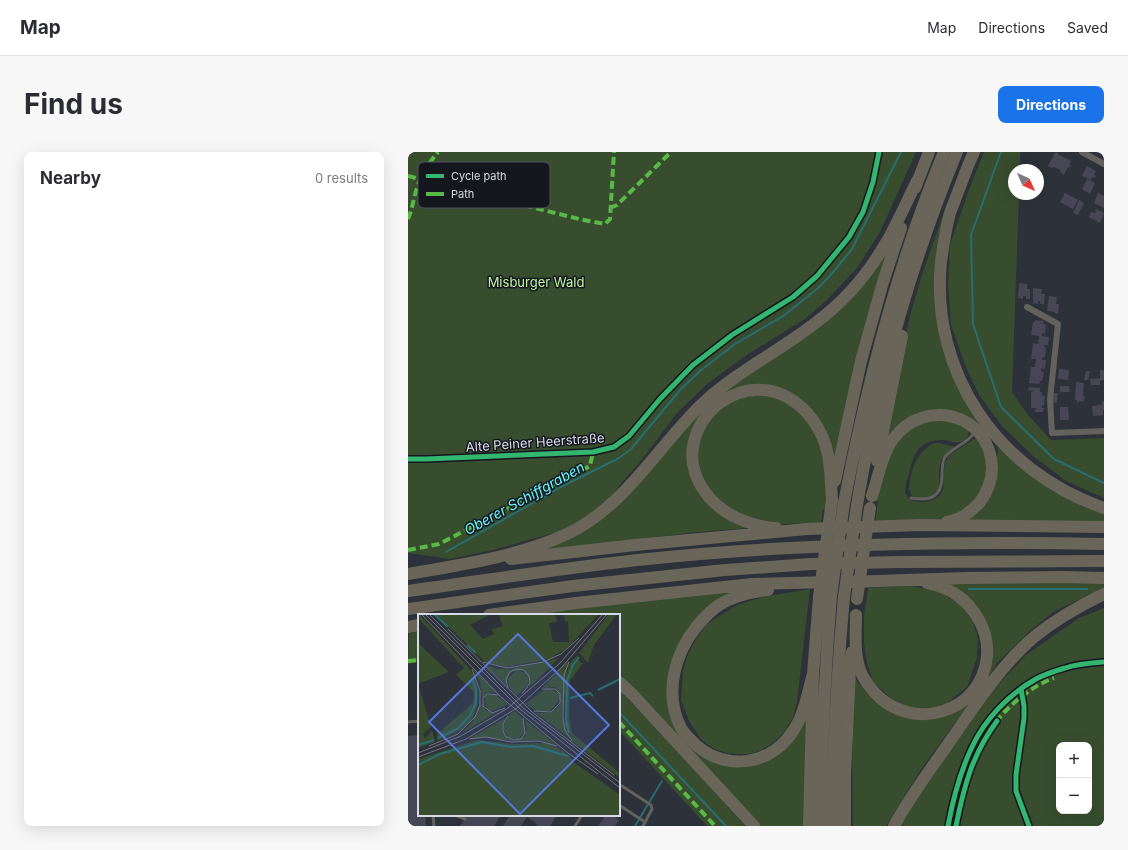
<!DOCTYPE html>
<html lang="en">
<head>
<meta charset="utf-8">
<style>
	body { margin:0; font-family:Inter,sans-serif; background:#f7f7f7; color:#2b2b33 }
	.controls { position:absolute; right:12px; bottom:12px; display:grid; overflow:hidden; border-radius:8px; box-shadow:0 4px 16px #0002 }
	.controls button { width:36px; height:36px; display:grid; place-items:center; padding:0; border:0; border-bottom:1px solid #e1e1e2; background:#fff; color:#2b2b33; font:20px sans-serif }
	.compass { position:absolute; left:600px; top:12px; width:36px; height:36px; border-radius:50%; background:#fff; box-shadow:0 4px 16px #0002; rotate:135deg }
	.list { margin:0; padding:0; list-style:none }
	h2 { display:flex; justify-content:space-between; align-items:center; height:52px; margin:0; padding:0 16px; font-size:17px }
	h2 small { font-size:13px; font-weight:400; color:#7c7c81 }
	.map { position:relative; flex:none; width:696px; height:674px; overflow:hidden; border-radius:8px }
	header { display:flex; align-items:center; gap:24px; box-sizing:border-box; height:56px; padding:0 20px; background:#fff; border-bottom:1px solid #e1e1e2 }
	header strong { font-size:19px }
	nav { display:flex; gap:22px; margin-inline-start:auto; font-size:14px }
	.intro { display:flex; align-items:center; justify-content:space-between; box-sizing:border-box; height:96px; padding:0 24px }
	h1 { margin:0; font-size:28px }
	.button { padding:10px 18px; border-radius:8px; background:#1a73e8; color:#fff; font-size:14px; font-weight:700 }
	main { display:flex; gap:24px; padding:0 24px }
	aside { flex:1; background:#fff; border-radius:8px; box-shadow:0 4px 16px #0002 }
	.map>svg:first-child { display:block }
	.green { fill:#384d2e; fill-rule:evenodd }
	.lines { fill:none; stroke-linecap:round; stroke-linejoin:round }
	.stream { stroke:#266e71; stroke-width:2 }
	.building { fill:#474654 }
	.service { stroke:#62615c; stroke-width:3 }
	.minor { stroke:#62615c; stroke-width:6 }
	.motorway { stroke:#696659; stroke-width:12 }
	.motorway-bridge { stroke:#696659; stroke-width:12 }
	.quiet { stroke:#58b947; stroke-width:4; stroke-dasharray:8 4; stroke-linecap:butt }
	.cycleway-casing { stroke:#14171e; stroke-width:8 }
	.cycleway { stroke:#33b770; stroke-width:5 }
	.labels { text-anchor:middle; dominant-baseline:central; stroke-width:3; stroke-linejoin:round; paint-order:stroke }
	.park-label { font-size:13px; fill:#bff4a0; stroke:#14171e }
	.street-label { font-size:13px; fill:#d7dbe6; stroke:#14171e }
	.water-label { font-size:14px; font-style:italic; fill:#67f7fe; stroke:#14171e }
	.inset-river { fill:none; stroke:#266e71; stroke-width:2 }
	.inset-road { fill:none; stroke:#71757e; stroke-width:1 }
	.view { fill:#5578dc; fill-opacity:0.15; stroke:#5578dc; stroke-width:2 }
	.inset-edge { fill:none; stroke:#d7dbe6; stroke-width:2 }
	.key { fill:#14171e; stroke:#4e525a; stroke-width:1 }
	.key-label { font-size:11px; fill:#d7dbe6 }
</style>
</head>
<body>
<header>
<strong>Map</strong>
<nav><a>Map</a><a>Directions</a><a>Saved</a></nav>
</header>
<div class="intro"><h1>Find us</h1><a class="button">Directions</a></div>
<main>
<aside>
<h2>Nearby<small>0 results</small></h2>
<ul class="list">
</ul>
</aside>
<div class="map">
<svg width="696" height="674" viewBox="0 0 696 674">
	<rect width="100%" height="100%" fill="#2d3139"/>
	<path class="green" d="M0 0H508L472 80 448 117 421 146 397 167 340 202 299 232 269 261 235 306 211 334 206 343 183 364 160 377 85 398 42 407 0 401Z
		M576 0H613L612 3V18H606V42H611L604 240 620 263 643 288 696 286V346L658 329 624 303 594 274 571 243 557 213 543 173 540 133 542 93 562 35Z
		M535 63 536 66 527 119 556 246 570 271 568 272 530 257 523 258 509 261 495 269 484 278 478 287 480 273 502 163 514 123Z
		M484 90 426 305 407 265 354 235 295 261 284 323 339 376 280 381 130 400 158 387 263 292 313 240 382 193Z
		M357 242 385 253 404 274 417 307 419 342 417 357H415L413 371 369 372 344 367 310 349 291 319 289 293 299 269 327 246Z
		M541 267 561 279C560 284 558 289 552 290 545 292 538 287 531 288 509 290 505 304 501 322 499 328 497 334 497 341 499 343 500 347 503 348 513 353 532 349 535 337 536 333 535 326 536 321 536 309 539 303 551 297 554 295 557 294 559 292 564 289 565 284 572 288L581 319 569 349 540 366 527 368 467 371 470 350 467 349 475 312 480 299 504 273Z
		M526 291H532L547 295C543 298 539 301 536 304 530 311 530 326 532 334 531 337 529 340 526 342 519 348 502 349 501 336 504 316 507 302 526 291Z
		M590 295C621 325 655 349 696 362V372L548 371 567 359 586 307 589 306Z
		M696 429V437L680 443 645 460 622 479 589 511 584 520 514 616 478 674H445L444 572 447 526 460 543 492 562 560 547 581 485 532 430Z
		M503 434 529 439 552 452 565 470 570 488 569 506 559 535 538 552 515 557 499 555 484 547 465 530 459 511 456 492V464L460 436Z
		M402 437 389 550 385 565 378 578 367 589 354 598 341 602H329L318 601 307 597 299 592 292 586 281 569 273 548 275 519 279 505 288 487 299 472 329 453 355 445Z
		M324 439 326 441 266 506 271 582 283 597 293 604 304 609 343 613 398 563 397 674H350L211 525V463H101Z
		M696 456V674H491L496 665 585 538 618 503 671 466ZM651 593H681V659H651Z
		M11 480V510L0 512 1 481Z
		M211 538 257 585 337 674H299L216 584 211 580Z"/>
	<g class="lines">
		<path class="stream" d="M593 0 563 83 565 172 593 255 646 307 696 331
			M38 400 153 335 211 306 223 297 272 238 293 218 327 192 375 164 409 137 421 125 444 97 493 0
			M561 437H679
			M211 560 318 674
			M227 674 254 629"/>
	</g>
	<path class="building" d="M649 0 651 3 659 7 662 8 663 9 661 13H663L661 16 660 15 656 23 653 21 652 18 646 15 643 16 640 14 647 1Z
		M679 14 688 19 686 23 688 24 686 26 684 25 683 28 674 24Z
		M679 27 687 31 682 42 674 37Z
		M657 41 670 48 665 57 652 50Z
		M690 41 696 44V56L686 51Z
		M671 48 676 51 670 63 665 61Z
		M689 57 696 61 692 71 681 65 683 60 687 61Z
		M611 131 619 132V137H622V147H618V144H615V147L610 146Z
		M625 136 634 137 633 142H637L636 152H632V149H630V152L625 151Z
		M641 144 649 145 648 152H651L650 162 646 161 647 160 639 159Z
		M627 168 636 169 635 172H638L637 182 634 181V184L641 185 640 193H636V195L638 196 637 205H635L634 208H638L637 217 633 216V219L636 220 634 229H632L631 232 621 231 623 215H627L628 207H623L625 191 630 192 631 184 623 183 625 170H627Z
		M651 217 661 218 660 228 650 227Z
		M692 218H696V228L692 229V233H683L682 227 692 226Z
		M678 219H682L680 228H676Z
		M668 230 676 231 675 244 677 245 676 249 669 250V248H667Z
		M652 234H661L662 240H652Z
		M621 235 632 236V240H634V243L637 244 636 253H634V256H636L635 260H627L628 256H623V240L626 239 620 238Z
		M645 241H650L649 250 645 251Z
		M694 249H696V258H695V263L685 264 684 254 694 253Z
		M652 255H660L661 268H652Z
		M11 583V663H17L18 674H0V584Z
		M60 663H93L86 674H52Z
		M102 663H149L142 674H128L129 672 119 665 113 674H95Z
		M198 663H204L211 668 207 674H190Z"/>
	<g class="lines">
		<path class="service" d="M503 346C522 349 534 346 534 324 534 318 534 310 537 305 545 295 559 292 566 281
			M613 537 616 554V566L608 623V639L621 674
			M0 570 11 569
			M211 634H214L243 653 244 657 235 674
			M211 653 237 670
			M25 663 26 674
			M47 663 57 667
			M167 674 174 663"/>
		<path class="minor" d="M674 0 696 12
			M619 155 650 172 642 247 644 281 696 279
			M0 307H18L185 300 206 295 221 284 252 247 285 213 324 183 385 145 409 124 441 85 455 60 465 30 471 0
			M540 674C545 647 552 620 564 595 577 567 601 542 628 527 637 522 647 519 657 516 669 512 683 511 696 510"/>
		<path class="motorway" d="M566 0C559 15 554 30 548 45 546 52 542 58 541 65 537 80 535 95 533 110 522 222 591 320 696 356
			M507 36 521 0
			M469 309 494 184
			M427 329 453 209 475 130 493 76
			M464 344C470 326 474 302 485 287 517 244 583 262 584 316 584 329 580 339 572 350 564 359 552 368 539 370
			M436 351C459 231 489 113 536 0
			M449 353C469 232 502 113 549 0
			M368 376C344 375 316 363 301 345 289 331 282 313 285 295 288 276 298 261 313 250 360 218 410 253 420 303 423 318 423 333 424 348
			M103 407 227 393 399 377 512 373 696 375
			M0 422C52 413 112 404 159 382 218 354 249 295 294 252 328 220 370 200 406 172 436 150 461 121 479 89 490 70 499 49 509 29
			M441 430 558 426 655 425 696 426
			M360 438C343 440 326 444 311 453 303 458 295 467 289 474 267 501 256 540 272 574 274 579 279 584 283 588 311 619 359 616 383 582 396 565 399 543 405 522
			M0 439C80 428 160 415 240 407 391 391 544 389 696 392
			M0 457 165 434 317 418 403 412 490 410 696 409
			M81 463 168 451 344 432 423 430
			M448 463C448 478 446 496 450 511 452 522 459 532 466 540 504 582 574 561 579 504 580 492 577 479 571 468 559 447 543 436 519 431
			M0 475 11 473
			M211 530 225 543 346 674
			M401 674 405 522 411 445
			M413 674C413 597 417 521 423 444
			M425 674C425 598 429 522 436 445
			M437 674V623L442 516 444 500
			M486 674C501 646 520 621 538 595 564 558 591 515 626 485 647 468 671 454 696 442"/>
		<path class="motorway-bridge" d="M423 444 436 351
			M411 445 424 348
			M436 445 449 353
			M449 447 462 356"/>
		<path class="quiet" d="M0 24 171 67 197 72 202 67 206 0
			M202 56 209 53 263 0
			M0 67C4 58 5 49 8 39 12 25 21 11 30 0
			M0 398 31 392 182 314 185 300
			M0 509 11 508
			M211 570 307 674
			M588 570C601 553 625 533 646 526"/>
		<defs>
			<path id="cycleway" d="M0 307H18L185 300 206 295 221 284 252 247 285 213 324 183 385 145 409 124 441 85 455 60 465 30 471 0
				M613 537 616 554V566L608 623V639L621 674
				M540 674C545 647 552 620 564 595 577 567 601 542 628 527 637 522 647 519 657 516 669 512 683 511 696 510
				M548 674C556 634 564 603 589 569"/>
		</defs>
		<use href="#cycleway" class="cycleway-casing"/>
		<use href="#cycleway" class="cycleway"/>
	</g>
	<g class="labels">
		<g class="park-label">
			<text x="128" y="130">Misburger Wald</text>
		</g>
		<g class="street-label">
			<text transform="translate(127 290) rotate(-4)">Alte Peiner Heerstraße</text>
		</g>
		<g class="water-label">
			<text transform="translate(116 346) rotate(-29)">Oberer Schiffgraben</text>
		</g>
	</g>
	<g transform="translate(10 462)">
		<rect width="202" height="202" fill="#2d3139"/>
		<path d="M1 0 50 53 56 61 60 78 59 93 54 106 43 116 19 127V120L55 89 56 78 38 61 46 54 0 4ZM17 0H73L52 11 65 25 76 20 74 15 85 12 80 0H137L139 8 131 9 135 28H151L150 7 147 8 146 0H181L149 34 131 45 87 53 66 47ZM191 0H199L176 31 170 49 161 39ZM0 29 31 58 2 69 1 73 13 113 5 120 7 125 14 116 17 128 0 134ZM159 41 162 48 165 49 152 67 151 103 154 119 202 159V164L154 127 147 112V66L151 51ZM141 44 113 72 106 56 93 57 88 71 65 49 78 55H92ZM150 47 144 103 151 124 118 99H132L141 92 143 88 137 73 124 74ZM55 55 79 79 72 78 64 84 62 68ZM99 56 108 59 111 69 99 82 91 73 90 64ZM129 74 139 78 141 83 140 88 132 97H119L107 90ZM76 80 90 90 72 98 65 89 71 92 66 88 68 82ZM63 89 68 97 77 99 41 121 54 109ZM97 97 105 105 107 118 100 125 90 124 85 114 90 102ZM87 104 84 117 90 125 98 127 106 123 109 116 107 106 139 131 121 126 93 127 66 123 51 125ZM59 126 94 130 131 129 151 141 157 149 202 181V202H0V145Z" fill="#384d2e"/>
		<path class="inset-river" d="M16 0 30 13M49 31 58 39M180 76 202 65M152 84 172 79 175 82M151 119 148 106 149 67 155 51 161 43M20 124 39 115 51 103 58 89V75L54 64M0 131 16 126M0 151 22 140 64 128 93 133 115 132 150 142"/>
		<path class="inset-road" d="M3 0 84 84 151 140M7 0 102 95 202 174M11 0 104 93 202 169M30 15 114 98 196 161M65 48 89 54 125 48 143 40 161 24M151 48 146 61 145 104 147 116 154 127M90 74 88 65 92 58 98 55 106 56 111 62 112 69 104 80M81 81 70 80 65 84V92L74 99 87 94M116 97 133 98 142 89V80L137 75H124M90 102 85 110V117L88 123 96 126 103 125 107 119 105 104M51 125 68 123 93 128 121 127 139 132M11 132 40 120 57 103 62 91V77L54 55M0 139 43 122 90 94 141 50 185 0M150 139 180 160M0 143 48 125 99 94 144 53 189 0"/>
		<path class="view" d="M100 20 191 111 102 200 11 108Z"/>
		<rect width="202" height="202" class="inset-edge"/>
	</g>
	<rect x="10" y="10" width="132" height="46" rx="6" class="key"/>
	<rect x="18" y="22" width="18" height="4" fill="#33b770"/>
	<rect x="18" y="40" width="18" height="4" fill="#58b947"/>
	<g class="key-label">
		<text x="43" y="28">Cycle path</text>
		<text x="43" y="46">Path</text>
	</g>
</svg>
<div class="controls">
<button>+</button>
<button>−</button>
</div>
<svg class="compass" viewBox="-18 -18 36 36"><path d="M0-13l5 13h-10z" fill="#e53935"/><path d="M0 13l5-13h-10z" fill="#7c7c81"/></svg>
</div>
</main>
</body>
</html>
